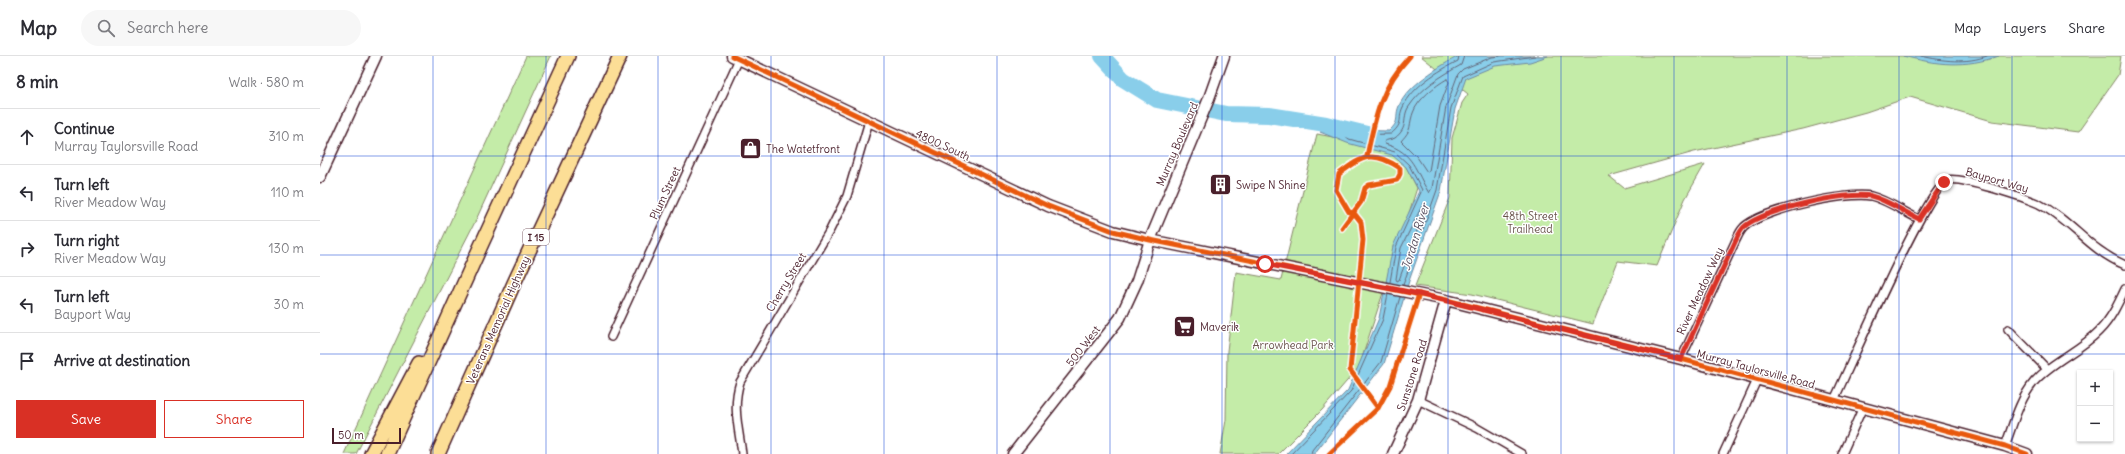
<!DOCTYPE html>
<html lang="en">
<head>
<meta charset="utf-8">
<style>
	body { margin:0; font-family:Delius,sans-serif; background:#f7f7f7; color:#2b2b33 }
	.controls { position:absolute; right:12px; bottom:12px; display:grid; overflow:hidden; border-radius:0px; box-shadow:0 1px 3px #0004 }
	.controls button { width:36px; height:36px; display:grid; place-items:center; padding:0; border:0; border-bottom:1px solid #e1e1e2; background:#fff; color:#2b2b33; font:20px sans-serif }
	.scale { position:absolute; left:12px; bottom:10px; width:69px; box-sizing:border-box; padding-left:4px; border:2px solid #4a1f2b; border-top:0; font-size:11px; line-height:14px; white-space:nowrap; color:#4a1f2b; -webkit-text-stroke:3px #fff; paint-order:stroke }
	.stop { position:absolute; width:12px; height:12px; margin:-9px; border:3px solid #d93025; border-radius:50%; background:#fff }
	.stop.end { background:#d93025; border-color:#fff; box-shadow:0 1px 4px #0008 }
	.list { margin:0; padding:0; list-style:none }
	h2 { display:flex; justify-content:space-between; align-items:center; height:52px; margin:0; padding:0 16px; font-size:17px }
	h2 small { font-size:13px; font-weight:400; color:#7c7c81 }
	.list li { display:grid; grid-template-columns:26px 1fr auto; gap:12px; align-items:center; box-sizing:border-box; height:56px; padding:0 16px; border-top:1px solid #e1e1e2 }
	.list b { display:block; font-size:15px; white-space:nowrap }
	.list p { margin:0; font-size:13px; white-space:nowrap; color:#7c7c81 }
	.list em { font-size:13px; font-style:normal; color:#7c7c81 }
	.actions { display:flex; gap:8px; padding:12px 16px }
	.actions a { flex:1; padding:9px 0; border:1px solid #d93025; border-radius:0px; text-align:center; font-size:14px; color:#d93025 }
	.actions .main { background:#d93025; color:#fff }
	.icon { flex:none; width:22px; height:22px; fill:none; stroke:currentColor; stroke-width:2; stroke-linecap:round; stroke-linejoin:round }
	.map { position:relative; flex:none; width:1805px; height:398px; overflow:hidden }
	header { display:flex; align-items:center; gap:24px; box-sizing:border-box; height:56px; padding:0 20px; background:#fff; border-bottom:1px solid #e1e1e2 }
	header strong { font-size:19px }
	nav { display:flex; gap:22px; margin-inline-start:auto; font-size:14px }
	.search { width:280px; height:36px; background:#f7f7f7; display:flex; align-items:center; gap:10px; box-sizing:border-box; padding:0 14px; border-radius:22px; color:#7c7c81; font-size:15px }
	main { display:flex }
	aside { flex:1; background:#fff }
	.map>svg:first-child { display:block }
	.green { fill:#c4eca8; stroke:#87866a }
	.water { fill:#89ceea; stroke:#70889e }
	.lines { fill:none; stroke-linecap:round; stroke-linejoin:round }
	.shore { stroke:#636577; stroke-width:1 }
	.river { stroke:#89ceea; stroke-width:16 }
	.street-casing { stroke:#4a1f2b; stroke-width:10 }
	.secondary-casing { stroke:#4a1f2b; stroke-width:13 }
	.highway-casing { stroke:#4a1f2b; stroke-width:16 }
	.street { stroke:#fff; stroke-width:7 }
	.secondary { stroke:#fff; stroke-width:10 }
	.highway { stroke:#fcde96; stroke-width:13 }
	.cycleway-casing { stroke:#fff; stroke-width:8 }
	.cycleway { stroke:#e8590c; stroke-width:5 }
	.route { stroke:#d93025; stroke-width:5 }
	.grid { fill:none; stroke:#1d4ed8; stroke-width:1; stroke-opacity:0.55 }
	.labels { text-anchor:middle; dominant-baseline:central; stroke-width:3; stroke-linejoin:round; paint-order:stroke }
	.shield { fill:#fff; stroke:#80626b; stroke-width:1 }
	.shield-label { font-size:10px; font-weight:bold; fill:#4a1f2b }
	.street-label { font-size:11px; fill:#4a1f2b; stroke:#fff }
	.poi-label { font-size:11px; fill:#4a1f2b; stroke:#fff; text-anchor:start }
	.park-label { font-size:11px; fill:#68524a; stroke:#fff }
	.water-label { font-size:12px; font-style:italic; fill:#5d5464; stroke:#fff }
</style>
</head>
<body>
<header>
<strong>Map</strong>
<div class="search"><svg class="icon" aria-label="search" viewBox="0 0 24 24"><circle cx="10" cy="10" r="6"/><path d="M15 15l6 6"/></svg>Search here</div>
<nav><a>Map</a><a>Layers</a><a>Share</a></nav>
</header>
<main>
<aside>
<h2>8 min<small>Walk · 580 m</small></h2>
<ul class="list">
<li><svg class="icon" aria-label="ahead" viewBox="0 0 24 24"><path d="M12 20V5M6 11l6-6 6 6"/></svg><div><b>Continue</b><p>Murray Taylorsville Road</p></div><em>310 m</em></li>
<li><svg class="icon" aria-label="left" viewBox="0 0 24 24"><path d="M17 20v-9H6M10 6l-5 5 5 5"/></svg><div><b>Turn left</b><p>River Meadow Way</p></div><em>110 m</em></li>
<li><svg class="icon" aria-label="right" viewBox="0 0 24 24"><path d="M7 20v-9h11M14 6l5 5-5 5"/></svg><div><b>Turn right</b><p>River Meadow Way</p></div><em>130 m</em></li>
<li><svg class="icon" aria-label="left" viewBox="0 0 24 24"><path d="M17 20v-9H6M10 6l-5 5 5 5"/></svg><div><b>Turn left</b><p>Bayport Way</p></div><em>30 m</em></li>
<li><svg class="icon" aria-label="arrive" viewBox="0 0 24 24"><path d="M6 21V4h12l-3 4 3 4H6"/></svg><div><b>Arrive at destination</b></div></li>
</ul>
<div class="actions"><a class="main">Save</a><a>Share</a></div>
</aside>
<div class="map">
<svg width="1805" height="398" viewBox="0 0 1805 398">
	<rect width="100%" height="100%" fill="#fff"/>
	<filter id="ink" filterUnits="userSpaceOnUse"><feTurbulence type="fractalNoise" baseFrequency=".025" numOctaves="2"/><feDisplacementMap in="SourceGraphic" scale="8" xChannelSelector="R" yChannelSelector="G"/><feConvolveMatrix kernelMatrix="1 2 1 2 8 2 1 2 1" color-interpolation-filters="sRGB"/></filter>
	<g filter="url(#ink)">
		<path class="green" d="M206 0H231L155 166 36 398H24Z
			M1101 0H1801L1798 19 1758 76 1672 65 1590 41 1546 56 1483 73 1374 96 1289 120 1304 132 1385 108 1365 143 1337 210 1298 205 1273 268 1152 238 1095 230 1130 142 1132 82 1142 47 1148 38Z
			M997 78 1060 90 1083 105 1097 132 1039 311 1002 354 958 398H900L906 364 907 295 916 216 961 224Z"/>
		<path class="water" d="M1139 0H1228L1210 6 1175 10 1146 22 1135 53 1121 135 1089 225 1064 308 994 398H966L1028 334 1059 262 1073 190 1099 135 1086 111 1072 99 1027 87 1000 76 1022 74 1069 75C1081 64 1074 62 1079 50 1087 30 1121 9 1139 0Z
			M1583 0H1679C1645 12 1617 9 1583 0Z"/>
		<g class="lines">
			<path class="shore" d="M1144 0 1141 9C1121 20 1101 32 1088 52 1082 63 1089 71 1075 82 1071 84 1067 83 1064 86L1065 88C1094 96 1095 115 1109 137L1112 132 1126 51 1138 18 1143 13 1172 1 1180 0
				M1601 0C1623 5 1646 8 1667 0
				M1127 23 1129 26 1120 50 1109 115 1107 116 1097 101 1081 85C1093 72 1088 72 1093 57 1097 44 1116 29 1127 23Z
				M1105 147 1106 150 1079 224 1077 225 1076 223 1081 192 1103 148Z
				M1070 226 1076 191 1102 134 1089 109 1075 96 1029 83 1024 79 1071 78C1085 66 1077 63 1083 51 1093 30 1118 15 1138 5L1139 0
				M1083 229 1117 134 1131 52 1143 20 1174 6 1215 0
				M971 398 1031 335 1063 263 1068 238
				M991 398 992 394 1061 306 1080 241"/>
			<path class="river" d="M782 0 803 23 837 44 906 58 949 59 1006 68 1051 79"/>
			<defs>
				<path id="street" d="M1688 273 1727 313
					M291 281 419 3
					M1361 303 1416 184C1418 180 1420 175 1424 171 1442 154 1527 135 1551 140 1567 144 1584 156 1599 163
					M1098 344 1157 372 1202 398
					M1514 344C1529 313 1607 131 1628 124 1640 120 1705 142 1719 148 1751 164 1769 194 1805 209
					M1685 390C1693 369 1699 344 1714 326 1732 305 1760 295 1779 275 1791 263 1798 248 1805 233
					M422 398C419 373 412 351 420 326L510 174 527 140 549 65
					M1403 398 1437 324
					M1522 398 1543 351"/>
				<path id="secondary" d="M412 0 728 150 793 175 830 184 1126 244 1361 303 1685 390 1707 398
					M0 121 56 0
					M693 398 800 262 817 225 830 184 888 45 904 0
					M1073 398 1098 344 1126 244"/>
				<path id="highway" d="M51 398 99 307
					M67 398 158 196 248 0
					M118 398 195 225 300 0"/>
			</defs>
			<use href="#street" class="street-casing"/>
			<use href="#secondary" class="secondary-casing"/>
			<use href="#highway" class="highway-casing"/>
			<use href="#street" class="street"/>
			<use href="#secondary" class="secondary"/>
			<use href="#highway" class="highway"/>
			<defs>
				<path id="cycleway" d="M412 0 728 150 793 175 830 184 1126 244 1361 303 1685 390 1707 398
					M1047 100C1055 61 1061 31 1090 0
					M1022 172 1041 146 1045 132 1049 129 1077 124 1080 118V112C1053 94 1044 99 1019 118L1016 134 1029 156 1034 157 1041 166 1043 184 1030 314 1058 352
					M1009 398 1058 352 1070 330 1099 238"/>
			</defs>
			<use href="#cycleway" class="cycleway-casing"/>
			<use href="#cycleway" class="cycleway"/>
		</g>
	</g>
	<g class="lines" filter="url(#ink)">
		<path class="route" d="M945 208 1099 238 1361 303 1416 184C1418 180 1420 175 1424 171 1442 154 1527 135 1551 140 1567 144 1584 156 1599 163L1624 126"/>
	</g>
	<path class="grid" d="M113 0V398M226 0V398M338 0V398M451 0V398M564 0V398M677 0V398M790 0V398M902 0V398M1015 0V398M1128 0V398M1241 0V398M1354 0V398M1467 0V398M1579 0V398M1692 0V398M0 100H1805M0 199H1805M0 298H1805"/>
	<defs>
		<symbol id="shop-square" viewBox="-11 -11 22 22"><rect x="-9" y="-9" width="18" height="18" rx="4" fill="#4a1f2b" stroke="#fff"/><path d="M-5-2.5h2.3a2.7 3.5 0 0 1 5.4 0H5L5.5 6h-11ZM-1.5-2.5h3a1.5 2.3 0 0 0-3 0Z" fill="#fff"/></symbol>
		<symbol id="building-square" viewBox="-11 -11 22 22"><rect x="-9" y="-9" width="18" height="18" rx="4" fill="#4a1f2b" stroke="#fff"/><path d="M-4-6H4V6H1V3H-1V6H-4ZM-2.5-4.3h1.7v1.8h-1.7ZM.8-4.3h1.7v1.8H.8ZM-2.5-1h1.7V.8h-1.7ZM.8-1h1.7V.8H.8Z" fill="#fff"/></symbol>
		<symbol id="supermarket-square" viewBox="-11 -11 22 22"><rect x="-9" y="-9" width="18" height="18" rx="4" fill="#4a1f2b" stroke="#fff"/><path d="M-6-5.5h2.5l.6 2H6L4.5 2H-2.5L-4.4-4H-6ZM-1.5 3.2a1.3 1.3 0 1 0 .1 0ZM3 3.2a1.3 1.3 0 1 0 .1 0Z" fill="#fff"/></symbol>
	</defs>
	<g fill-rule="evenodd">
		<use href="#shop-square" x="418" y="80" width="25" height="25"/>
		<use href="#building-square" x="888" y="116" width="25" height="25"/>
		<use href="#supermarket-square" x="852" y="258" width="25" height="25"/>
	</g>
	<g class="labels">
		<rect class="shield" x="203" y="173" width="26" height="16" rx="3"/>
		<g class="shield-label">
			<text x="216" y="181">I 15</text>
		</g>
		<g class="street-label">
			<text transform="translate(857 88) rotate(-67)">Murray Boulevard</text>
			<text transform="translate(623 89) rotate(25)">4800 South</text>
			<text transform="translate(1677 124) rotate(16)">Bayport Way</text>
			<text transform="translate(345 137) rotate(-65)">Plum Street</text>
			<text transform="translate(466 226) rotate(-59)">Cherry Street</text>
			<text transform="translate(1380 235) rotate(-65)">River Meadow Way</text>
			<text transform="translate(178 264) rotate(-66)">Veterans Memorial Highway</text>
			<text transform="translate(763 290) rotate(-52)">500 West</text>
			<text transform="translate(1436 313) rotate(15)">Murray Taylorsville Road</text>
			<text transform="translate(1092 319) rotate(-72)">Sunstone Road</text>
		</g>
		<g class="poi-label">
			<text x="446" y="93">The Watetfront</text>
			<text x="916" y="129">Swipe N Shine</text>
			<text x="880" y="271">Maverik</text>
		</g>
		<g class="park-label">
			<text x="1210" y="160">48th Street<tspan x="1210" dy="13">Trailhead</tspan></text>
			<text x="973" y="289">Arrowhead Park</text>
		</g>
		<g class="water-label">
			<text transform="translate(1095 181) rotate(-73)">Jordan River</text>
		</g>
	</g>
</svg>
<div class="controls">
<button>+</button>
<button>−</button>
</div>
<div class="scale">50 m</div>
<div class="stop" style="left:945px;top:208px"></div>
<div class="stop end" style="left:1624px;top:126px"></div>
</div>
</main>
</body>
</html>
